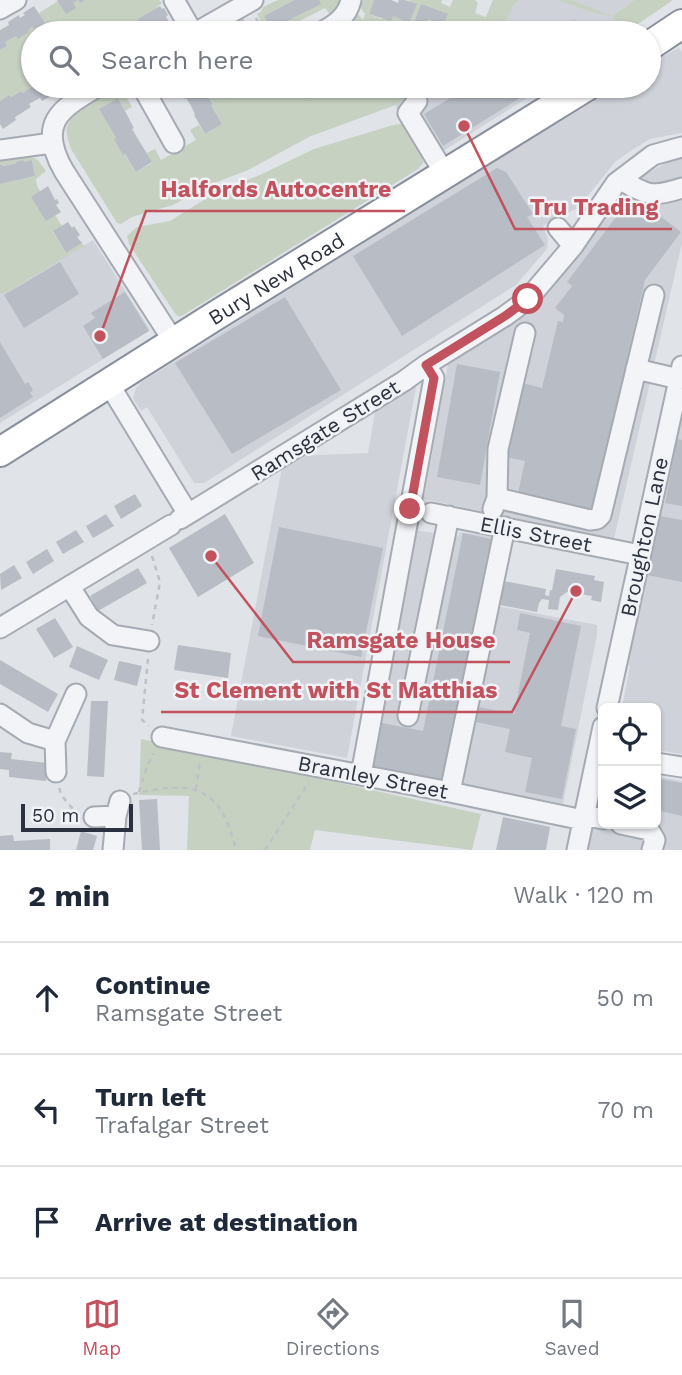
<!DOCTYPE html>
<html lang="en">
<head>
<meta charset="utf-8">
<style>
	body { margin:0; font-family:"Work Sans",sans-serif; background:#f6f6f7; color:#1f2937 }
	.controls { position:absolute; right:21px; bottom:21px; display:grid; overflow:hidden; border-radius:10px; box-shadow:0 2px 5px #0004 }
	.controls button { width:63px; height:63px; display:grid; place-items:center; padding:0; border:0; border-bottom:2px solid #e0e1e3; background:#fff; color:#1f2937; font:35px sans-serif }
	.scale { position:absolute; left:21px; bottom:18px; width:112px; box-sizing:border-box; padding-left:7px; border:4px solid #2b313e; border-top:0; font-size:19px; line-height:24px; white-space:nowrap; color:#2b313e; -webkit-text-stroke:5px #f0f2f5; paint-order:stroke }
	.stop { position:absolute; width:21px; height:21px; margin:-16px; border:5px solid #c1525e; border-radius:50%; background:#fff }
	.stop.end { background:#c1525e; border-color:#fff; box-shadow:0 2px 7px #0008 }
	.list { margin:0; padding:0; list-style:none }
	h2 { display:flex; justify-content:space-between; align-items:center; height:91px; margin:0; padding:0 28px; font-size:30px }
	h2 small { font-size:23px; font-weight:400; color:#747a83 }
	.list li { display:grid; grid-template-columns:46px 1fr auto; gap:21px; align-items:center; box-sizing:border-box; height:112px; padding:0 28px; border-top:2px solid #e0e1e3 }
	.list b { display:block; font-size:26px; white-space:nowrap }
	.list p { margin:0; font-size:23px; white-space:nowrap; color:#747a83 }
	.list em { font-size:23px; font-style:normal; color:#747a83 }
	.icon { flex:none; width:38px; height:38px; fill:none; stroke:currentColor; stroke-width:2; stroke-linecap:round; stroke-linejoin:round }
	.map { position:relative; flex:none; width:682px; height:850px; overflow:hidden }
	.search { position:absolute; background:#fff; box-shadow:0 2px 5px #0004; left:21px; right:21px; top:21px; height:77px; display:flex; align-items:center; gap:18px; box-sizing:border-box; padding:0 24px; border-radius:38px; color:#747a83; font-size:26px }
	.sheet { height:427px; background:#fff }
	nav { display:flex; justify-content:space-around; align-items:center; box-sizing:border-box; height:98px; border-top:2px solid #e0e1e3; background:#fff; font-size:19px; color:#747a83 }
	nav a { display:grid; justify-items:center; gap:4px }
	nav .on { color:#c1525e }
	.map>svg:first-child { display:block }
	.built { fill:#cfd2d9 }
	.green { fill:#c6d1c2 }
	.building { fill:#b8bcc4 }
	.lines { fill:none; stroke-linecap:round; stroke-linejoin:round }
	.minor-casing { stroke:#a6aab2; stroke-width:23 }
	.highway-casing { stroke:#89909d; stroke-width:32 }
	.path { stroke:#bfc1c7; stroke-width:2.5; stroke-dasharray:5 5; stroke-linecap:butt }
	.minor { stroke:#f3f4f7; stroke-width:19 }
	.highway { stroke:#fff; stroke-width:28 }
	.route { stroke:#c1525e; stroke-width:9 }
	.labels { text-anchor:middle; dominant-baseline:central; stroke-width:5; stroke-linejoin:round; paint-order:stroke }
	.street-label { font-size:21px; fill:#2b313e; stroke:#f0f2f5 }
	.leader { fill:none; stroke:#c1525e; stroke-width:2.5 }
	.callout-dot { fill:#c1525e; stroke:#f0f2f5; stroke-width:2.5 }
	.callout-label { font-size:23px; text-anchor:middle; font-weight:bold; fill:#c1525e; stroke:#f0f2f5; stroke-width:5; stroke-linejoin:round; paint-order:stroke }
</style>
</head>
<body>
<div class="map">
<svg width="682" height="850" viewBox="0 0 682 850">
	<rect width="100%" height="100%" fill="#e0e3e8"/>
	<path class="built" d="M493 0H634L612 16 622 33H465L486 17Z
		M679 48 682 52V133L650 139 629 152 615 162 578 208 568 213H561L543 226 548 239 547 249 516 285 204 483H194L147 407 141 411 133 398 136 388 142 382 613 86H649V63Z
		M395 86H546L424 163 388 91Z
		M682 159V243L614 539 424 499 449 358 536 304 624 194 641 177 655 169 672 160Z
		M93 240 150 330 0 423V292L31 278Z
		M417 382 347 758 231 736 283 462 293 456 368 453 376 406Z
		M682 388V754L656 750V708H622L630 666 623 657Z
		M415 530 458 537 460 532 492 537 443 782 371 768Z
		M497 606 597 625V635L563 804 463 784Z
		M603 775V824H656V776L682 781V850H583L599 779Z"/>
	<path class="green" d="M78 0 80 3 85 0H159L162 3C151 12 141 21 128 28L126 26 114 33H33L34 87 23 93 21 91 11 97 9 95 0 101V50L7 46 5 42 32 27 34 29 44 23 39 13 58 1 73 3Z
		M278 0H294L264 16 271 29 306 10 319 0H340C341 6 336 9 333 14L329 13 325 8 276 33H267L257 14 261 12 263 7Z
		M363 0H374L369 14 381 19 393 16 409 23 416 5 408 0H442L441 3 450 7 453 0H475L478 3 475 13 486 17 493 0H520L514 4 504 26 493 33H363L354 19 357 13 363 20 365 14 360 7Z
		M557 0H572L612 16 634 0H673L625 33H621L612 16 595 13Z
		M201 86H264L268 92 280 86 285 96 293 92 295 97 302 94H314L312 91 322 86H409L413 94 393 106 311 136 248 170 212 184 173 205 132 217 121 224 117 223 71 149C69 142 65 134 67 127 72 110 106 96 121 87L132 107 125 111 118 98 99 109 116 138 115 139 136 172 152 163 147 153 155 149 161 160 196 140 190 130 199 125 205 134 222 124 211 105 213 103Z
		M405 123 422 158 423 163 418 169 180 317 176 315 129 244 127 236 137 227 170 221 218 191 260 175 314 149 393 125Z
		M29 156 38 160 46 171 36 179 37 186 62 226 53 232 66 253 82 243 84 246 6 293H0V184L35 176 32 160 24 162 23 161 3 166 0 165V161Z
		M141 739 481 814 472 850 315 830 310 850H187L189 796 139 795Z"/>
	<path class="building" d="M57 0H85L80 3 78 0 73 3 76 8 66 14Z
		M294 0H319L321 4 271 29 264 16Z
		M374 0H391L398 3 399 0H405L417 4 409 23 393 16 391 21 369 14Z
		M421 4 448 14 443 24 428 19 426 26 415 21Z
		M34 6 45 23 34 29 32 27 28 30 29 32 18 39 16 36 5 42 7 46 0 50V30L9 25 8 22 19 15 20 18 25 15 23 13Z
		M160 6 162 9 164 8 168 15 166 17 170 23 153 33H114L127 26 128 28 139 22 138 19Z
		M243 19 251 33H234L230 26Z
		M575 20 583 33H554L561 29Z
		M33 86H61L63 89 42 101 40 98 29 104 31 107 15 117 16 120 3 129 0 124V101L9 95 11 97 21 91 23 93Z
		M177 86H201L213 104 211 105 222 124 205 134 194 115 195 114 191 106 186 98 184 99Z
		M293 86H322L312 91 314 94 305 99 302 94 295 97 290 88Z
		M470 86H539L443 146 424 114Z
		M118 98 134 128 132 129 152 162 136 172 125 154 123 155 114 139 116 138 99 109Z
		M23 160 24 162 32 160 35 176 0 184V165H2L3 166 17 163 16 162Z
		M497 168 506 172 533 214 527 217 545 245 402 336 353 256Z
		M48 186 55 200 57 199 59 203 56 205 61 212 46 221 31 197Z
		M625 205 643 219 651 209 681 232 645 280 591 515 517 498 525 461 506 457 523 383 542 388 558 321 563 322 564 315 555 308 572 286 567 282Z
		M68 222 72 228 74 226 80 235 77 237 82 243 66 253 53 231Z
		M60 262 79 294 24 328 4 295Z
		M125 292 149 331 103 359 83 326 95 318 91 313Z
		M285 297 341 390 232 454 175 363Z
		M0 342 25 384 28 382 33 390 30 393 33 397 0 418Z
		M457 364 500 372 480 485 437 477Z
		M677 439 682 440V506L665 503Z
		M135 494 142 506 121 519 114 506Z
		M106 514 114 526 93 538 86 526Z
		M225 514 254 563 198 597 169 548Z
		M660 516 682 520V582L647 575Z
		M279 527 383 548 361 657 258 636Z
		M76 530 84 542 63 554 56 542Z
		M463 533 491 539 442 780 373 766 382 723 423 731Z
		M47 549 54 561 33 574 26 562Z
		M14 565 22 578 1 590 0 574Z
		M138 568 147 583 98 611 90 596Z
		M556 569 595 576 594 580 604 582 601 602 591 600 592 596 567 592 560 597 558 610 548 609 549 600 542 599 539 603 537 612 500 605 504 581 546 589 545 595 549 596 550 590H552Z
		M520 613 581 626 561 726 576 729 562 799 525 792 532 758 505 752 510 729 476 722 479 707 514 714 530 633 517 630Z
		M55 618 73 647 54 658 36 629Z
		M178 645 231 653 228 678 174 670Z
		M77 646 108 660 99 680 69 667Z
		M0 660 58 694 48 712 0 684Z
		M119 661 142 666 137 686 114 680Z
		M91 701H108L104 777 87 776Z
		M0 752 12 753 11 759 48 763 46 781 9 777V770L0 769Z
		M656 778 682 783V816L656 810Z
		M157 799 160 850H142L139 800Z
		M503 817 550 827 546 850H496Z
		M81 831 97 836 93 850H76Z
		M13 835 14 841 50 839V850H0V836Z"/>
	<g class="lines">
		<defs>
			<path id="minor" d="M174 0 193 33
				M0 9 16 0
				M195 33 253 0
				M320 33C335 25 347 17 351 0
				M99 86C59 109 37 124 64 171L174 342
				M142 86 174 143
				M417 101 408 113 445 174
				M0 150 52 143
				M621 180C647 195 652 198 682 188
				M558 228 573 246
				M636 369 679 379
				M109 384 188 514
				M497 498 590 520 597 519 601 515 654 295
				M493 509 497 498 498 449 525 333
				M431 513 640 555
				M180 519 404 381 426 365 505 316 528 299 573 246 616 183 653 155 682 147
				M70 587 89 617 113 635 149 641
				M0 628 171 525
				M607 708 682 366
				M0 714 28 733 55 741 76 694
				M408 716 449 516
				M162 737 450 792 583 820
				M55 741 56 772
				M656 763 682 767
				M361 775 434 378 426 365
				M450 792 505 527
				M585 815 603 819
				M94 817 116 816
				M621 824 649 830 655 840 652 850
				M113 850 116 816 120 801
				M577 850 603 727"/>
			<g id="highway">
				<path d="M649 46 682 24"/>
				<path id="s1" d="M0 452 215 316 587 86"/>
			</g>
		</defs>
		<use href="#minor" class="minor-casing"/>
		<use href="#highway" class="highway-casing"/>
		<path class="path" d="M256 18 264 33
			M152 556 160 582 152 625
			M148 659 142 720 149 726
			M59 788 62 796 77 814
			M196 789 200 761
			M139 792 147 766 154 753
			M133 794C194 780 220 785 236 850
			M265 850 309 782"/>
		<use href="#minor" class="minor"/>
		<use href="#highway" class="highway"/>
	</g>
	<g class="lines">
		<path class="route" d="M410 509 434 378 426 365 505 316 528 299"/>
	</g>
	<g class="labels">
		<g class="street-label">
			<text stroke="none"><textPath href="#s1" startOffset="326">Bury New Road</textPath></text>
			<text transform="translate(325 430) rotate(-32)">Ramsgate Street</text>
			<text transform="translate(536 534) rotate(11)">Ellis Street</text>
			<text transform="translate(644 537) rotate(-78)">Broughton Lane</text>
			<text transform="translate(373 777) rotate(11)">Bramley Street</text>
		</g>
	</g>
	<path class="leader" d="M100 336L146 211H405M464 126L515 229H672M211 556L293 662H510M576 591L512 712H161"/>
	<g class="callout-dot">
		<circle cx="100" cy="336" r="7"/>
		<circle cx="464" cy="126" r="7"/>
		<circle cx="211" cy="556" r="7"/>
		<circle cx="576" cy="591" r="7"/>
	</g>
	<g class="callout-label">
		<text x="276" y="197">Halfords Autocentre</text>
		<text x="594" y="215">Tru Trading</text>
		<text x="401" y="648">Ramsgate House</text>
		<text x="336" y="698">St Clement with St Matthias</text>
	</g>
</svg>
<div class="controls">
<button><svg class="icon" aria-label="locate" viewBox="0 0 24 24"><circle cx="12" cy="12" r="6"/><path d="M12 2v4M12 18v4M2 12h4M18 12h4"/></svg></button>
<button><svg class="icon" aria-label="layers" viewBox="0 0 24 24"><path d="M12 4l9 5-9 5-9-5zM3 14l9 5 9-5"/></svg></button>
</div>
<div class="scale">50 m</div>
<div class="stop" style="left:528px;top:299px"></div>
<div class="stop end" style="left:410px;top:509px"></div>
<div class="search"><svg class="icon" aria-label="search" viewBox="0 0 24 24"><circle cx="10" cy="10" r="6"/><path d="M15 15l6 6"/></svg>Search here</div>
</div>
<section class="sheet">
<h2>2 min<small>Walk · 120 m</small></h2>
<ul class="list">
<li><svg class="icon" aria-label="ahead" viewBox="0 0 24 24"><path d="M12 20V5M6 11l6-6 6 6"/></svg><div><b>Continue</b><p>Ramsgate Street</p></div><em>50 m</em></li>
<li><svg class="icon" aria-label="left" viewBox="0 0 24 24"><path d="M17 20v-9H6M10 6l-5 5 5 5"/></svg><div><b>Turn left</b><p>Trafalgar Street</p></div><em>70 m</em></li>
<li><svg class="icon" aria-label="arrive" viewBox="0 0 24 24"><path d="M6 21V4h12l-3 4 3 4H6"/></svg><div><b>Arrive at destination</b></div></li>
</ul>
</section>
<nav>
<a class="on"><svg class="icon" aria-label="map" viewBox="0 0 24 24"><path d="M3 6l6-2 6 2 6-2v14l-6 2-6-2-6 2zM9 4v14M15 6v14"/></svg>Map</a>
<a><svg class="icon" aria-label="directions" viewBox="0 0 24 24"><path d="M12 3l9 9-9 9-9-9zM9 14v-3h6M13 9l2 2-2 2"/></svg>Directions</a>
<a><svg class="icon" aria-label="saved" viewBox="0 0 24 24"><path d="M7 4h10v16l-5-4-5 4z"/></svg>Saved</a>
</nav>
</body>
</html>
